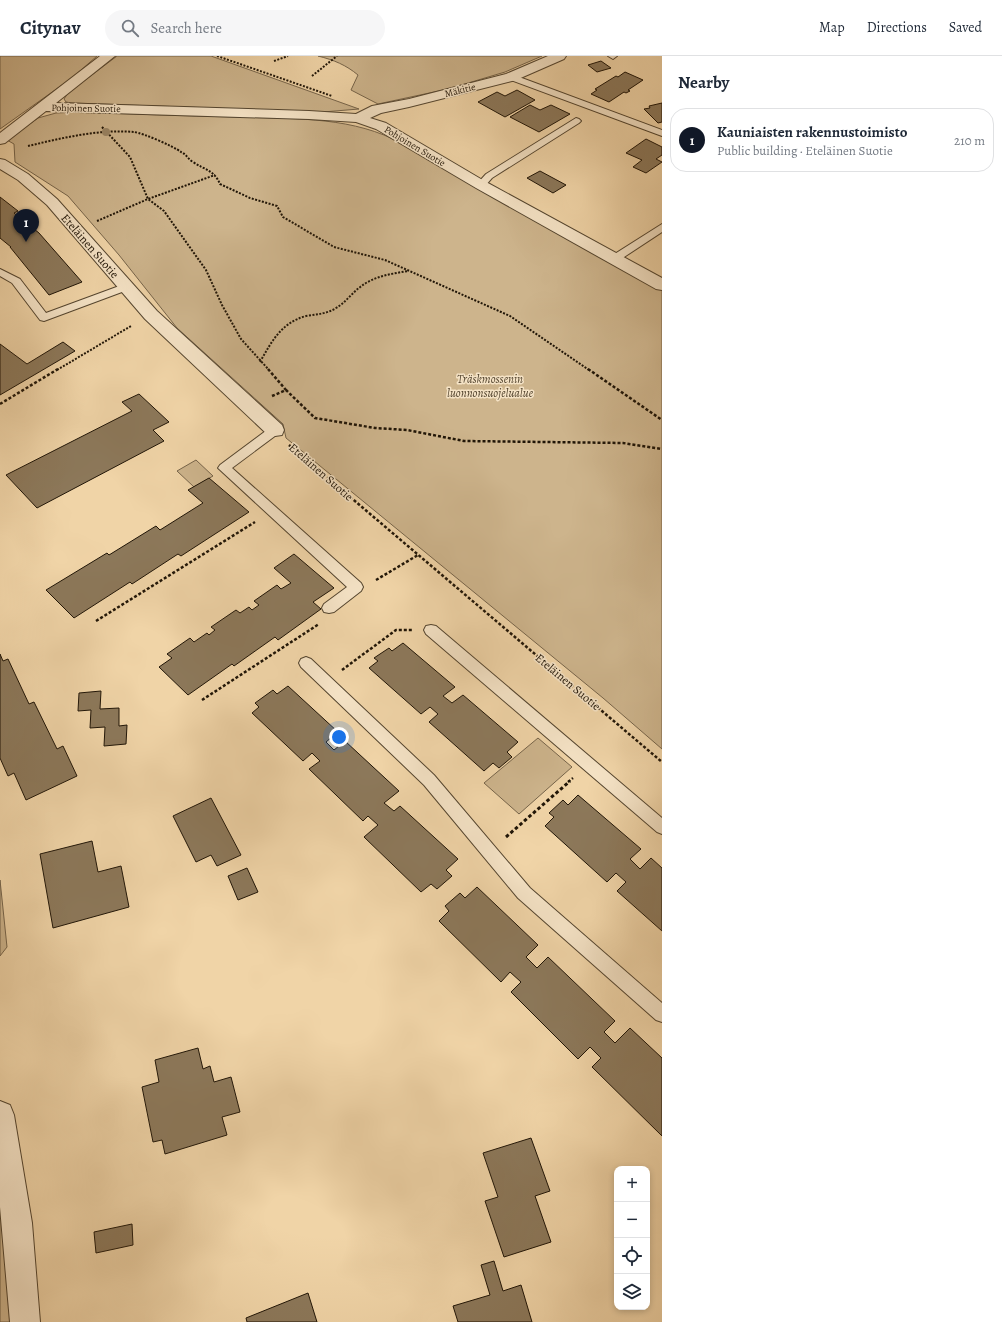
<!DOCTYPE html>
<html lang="en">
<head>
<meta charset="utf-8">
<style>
	body { margin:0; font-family:Alegreya,serif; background:#f6f6f7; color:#1f2937 }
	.controls { position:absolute; right:12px; bottom:12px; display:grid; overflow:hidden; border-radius:8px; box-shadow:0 2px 6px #0003 }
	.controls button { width:36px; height:36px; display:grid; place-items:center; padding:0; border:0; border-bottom:1px solid #e0e1e3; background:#fff; color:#1f2937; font:20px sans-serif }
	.you { position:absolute; left:339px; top:681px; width:14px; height:14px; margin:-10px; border:3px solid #fff; border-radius:50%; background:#1a73e8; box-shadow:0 0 0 6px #1a73e833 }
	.badge { display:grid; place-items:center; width:26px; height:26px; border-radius:50%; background:#111827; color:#fff; font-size:13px; font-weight:700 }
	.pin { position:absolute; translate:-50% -33px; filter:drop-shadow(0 1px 2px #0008) }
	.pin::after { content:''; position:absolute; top:21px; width:14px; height:12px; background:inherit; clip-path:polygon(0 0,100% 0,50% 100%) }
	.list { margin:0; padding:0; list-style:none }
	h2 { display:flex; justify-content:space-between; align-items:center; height:52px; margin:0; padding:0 16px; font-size:17px }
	h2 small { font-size:13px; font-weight:400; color:#747a83 }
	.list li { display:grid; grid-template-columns:26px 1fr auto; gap:12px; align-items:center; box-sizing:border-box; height:64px; margin:0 8px 8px; padding:0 8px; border:1px solid #e0e1e3; border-radius:16px }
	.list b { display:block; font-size:15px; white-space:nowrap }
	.list p { margin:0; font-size:13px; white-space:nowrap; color:#747a83 }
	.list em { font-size:13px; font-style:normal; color:#747a83 }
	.icon { flex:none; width:22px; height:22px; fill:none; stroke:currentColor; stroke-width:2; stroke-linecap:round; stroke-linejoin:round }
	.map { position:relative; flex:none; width:662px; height:1266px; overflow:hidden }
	header { display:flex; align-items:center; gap:24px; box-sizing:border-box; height:56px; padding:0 20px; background:#fff; border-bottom:1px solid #e0e1e3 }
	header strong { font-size:19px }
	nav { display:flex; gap:22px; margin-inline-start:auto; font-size:14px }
	.search { width:280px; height:36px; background:#f6f6f7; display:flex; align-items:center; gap:10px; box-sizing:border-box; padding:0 14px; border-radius:22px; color:#747a83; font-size:15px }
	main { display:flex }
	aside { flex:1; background:#fff }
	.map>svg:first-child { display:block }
	.green { fill:#cdb48c; stroke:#76644a }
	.building { fill:#8c785a; stroke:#201507 }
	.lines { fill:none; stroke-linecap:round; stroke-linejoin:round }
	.service-casing { stroke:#54452f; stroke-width:2 }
	.minor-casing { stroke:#54452f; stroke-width:2 }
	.path-far2 { stroke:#201507; stroke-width:2; stroke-dasharray:2 1.5; stroke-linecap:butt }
	.path-far1 { stroke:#201507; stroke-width:2.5; stroke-dasharray:3 2; stroke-linecap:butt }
	.path { stroke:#201507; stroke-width:3; stroke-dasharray:3.5 2.5; stroke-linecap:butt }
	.service { fill:#f5e3c6; fill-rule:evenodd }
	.minor { fill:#f5e3c6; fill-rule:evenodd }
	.tree { fill:#9a8565 }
	.labels { text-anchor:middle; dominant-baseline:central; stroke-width:3; stroke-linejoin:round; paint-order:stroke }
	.far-street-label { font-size:10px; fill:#201507; stroke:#f5e3c6 }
	.street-label { font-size:12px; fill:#201507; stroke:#f5e3c6 }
	.park-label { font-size:12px; font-style:italic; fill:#54452f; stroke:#f5e3c6 }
</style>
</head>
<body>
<header>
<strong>Citynav</strong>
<div class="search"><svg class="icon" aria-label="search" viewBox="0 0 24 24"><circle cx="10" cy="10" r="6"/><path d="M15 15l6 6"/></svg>Search here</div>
<nav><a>Map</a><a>Directions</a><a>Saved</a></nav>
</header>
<main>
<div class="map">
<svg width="662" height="1266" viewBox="0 0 662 1266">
	<rect width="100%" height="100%" fill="#f0d4a7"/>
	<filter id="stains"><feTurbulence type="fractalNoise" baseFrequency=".005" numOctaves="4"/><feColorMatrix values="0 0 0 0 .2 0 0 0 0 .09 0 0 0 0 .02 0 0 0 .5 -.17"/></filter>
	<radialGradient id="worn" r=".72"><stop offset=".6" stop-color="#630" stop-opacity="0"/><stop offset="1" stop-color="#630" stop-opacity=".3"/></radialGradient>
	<path class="green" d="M0 0H97L72 22 0 73Z
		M117 0H211L359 53 323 56 72 47 66 46 64 43 68 37Z
		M318 0H542L505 16 448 33 378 48 351 34 358 19C346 9 334 4 318 0Z
		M80 56C132 58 184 60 235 61 288 63 345 60 393 83L662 233V693L603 642 286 382 283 368 177 272 119 199 68 140 15 106 14 88 7 84 38 62 56 57Z
		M196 404 213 420 194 431 177 415Z
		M538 682 572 711 519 758 484 727Z
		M0 824 7 891 0 900Z
		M0 1117 18 1266H0Z"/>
	<path class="building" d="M601 5 611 12 597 16 588 9Z
		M625 16 643 24 628 34 630 35 626 37 624 36 609 46 591 38 597 34 595 33 616 20 618 21Z
		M517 34 535 44 505 61 478 46 497 36 505 40Z
		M662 47V66L658 67 644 53 650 52 649 50Z
		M530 49 540 54 551 49 570 58 539 76 510 61Z
		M646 83 662 91V99L656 103 662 106 646 117 633 111 642 104 626 97Z
		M540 115 566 129 553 137 527 122Z
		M0 141 18 155 14 157 39 177 82 226 49 239 10 191H11L0 182Z
		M63 286 75 295 0 339V288L27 308Z
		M139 338 169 366 153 374 164 385 37 452 6 419 132 355 122 346Z
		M209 422 249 456 181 500 178 498 132 528 130 526 74 562 46 534 107 497 109 499 156 470 160 474 203 447 188 434Z
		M294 498 334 532 313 546 321 553 278 584 275 581 234 610 232 608 188 639 159 611 172 602 167 598 190 582 194 586 207 577 209 579 215 574 211 571 236 554 240 557 249 551 252 554 259 549 254 545 277 529 281 533 291 527 274 512Z
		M403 587 455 631 443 640 452 647 463 639 518 686 507 696 512 701 499 712 493 707 484 715 429 666 438 658 430 651 421 658 369 612 378 605 374 602 389 592 392 595Z
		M0 598 3 605 8 603 29 648 34 646 57 693 63 690 77 720 26 744 14 717 8 720 0 702Z
		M288 630 338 676 326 686 334 694 345 685 399 735 384 747 394 755 400 750 458 803 446 814 452 820 437 833 431 828 421 836 364 781 378 769 368 760 363 765 309 713 320 705 312 697 303 705 252 657 259 651 255 647 273 634 277 638Z
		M101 635 100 653 119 652V670L127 669 126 688 104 690 105 671 90 672 91 654 78 655 79 637Z
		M578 739 641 793 630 803 640 813 651 802 662 812V875L617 835 626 826 616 817 607 826 545 770 554 761 549 757 563 744 568 749Z
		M211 742 241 799 217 810 211 799 196 806 173 760Z
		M92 785 98 816 121 810 129 851 53 872 40 798Z
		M247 812 258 836 238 844 228 820Z
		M477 831 538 889 526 901 537 912 548 901 615 965 604 976 615 987 630 972 662 1002V1080L592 1011 601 1002 590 991 578 1003 511 936 521 926 510 916 501 926 439 865 449 855 445 850 460 837 465 842Z
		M198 992 203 1013 210 1010 214 1026 231 1021 240 1056 222 1061 227 1079 165 1098 162 1084 153 1086 142 1031 159 1026 155 1004Z
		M531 1082 550 1135 535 1140 551 1186 504 1201 485 1145 498 1141 483 1097Z
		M132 1168 133 1189 96 1197 94 1176Z
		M494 1205 503 1235 521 1229 532 1266H458L453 1250 490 1239 481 1209Z
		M308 1237 317 1266H247L246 1262Z"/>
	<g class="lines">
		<defs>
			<path id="service" d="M608 0H617L613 3Z
				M511 18 662 74V80L508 23 507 21Z
				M576 62 579 63 581 65 579 67 492 122 484 131H478L476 129 486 118Z
				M662 168V176L618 205H610L609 203 610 201Z
				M0 213 20 223 46 257 122 229H130L131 231 130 233 44 265 40 264 12 227 0 220Z
				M275 370 279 371 281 374 279 377 232 412 361 527 363 531 361 535 334 556 329 557 324 556 322 552 324 548 347 531 218 412 220 409 271 371Z
				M431 569 436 570 662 762V778L657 776 426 578 424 574 426 570Z
				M306 601 311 603 434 719 530 832 662 947V966L656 964 518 842 424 729 301 611 299 607 301 603Z"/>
			<path id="minor" d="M100 0H115L56 47 309 55 356 58 372 50 409 43 506 18 548 0H566L564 3 516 24 409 51 381 57 370 62 386 67 486 126 662 222V234L656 233 476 132 376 73 356 66 309 63 46 55 5 87 0 88V77Z
				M0 103 5 104 28 118 57 143 157 255 282 369 284 374 282 379 275 380 268 379 145 263 47 149 18 124 0 113Z
				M0 1045 10 1049 14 1059 32 1167 40 1266H10L0 1151Z"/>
		</defs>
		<use href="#service" class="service-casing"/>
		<use href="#minor" class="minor-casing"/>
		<path class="path-far2" d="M217 0 332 40
			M274 5 288 0
			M312 20 337 0
			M102 71 130 101 148 143 164 155 206 214 222 249 241 283 269 314
			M28 90C62 82 99 73 134 76 143 77 173 90 181 96 186 98 188 103 193 106 205 114 214 114 220 128L250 142 277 150 283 161 334 191 385 204 510 260 589 314
			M97 165 148 143 215 119
			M260 306C272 285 281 267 306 260 317 258 327 258 336 252 345 247 351 238 359 232 373 220 391 218 408 215
			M57 314 131 270"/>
		<path class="path-far1" d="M268 313 286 334
			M588 313 662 364
			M272 340 286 334 315 362 375 372 407 374 464 385 623 387 662 393
			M0 348 58 313
			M289 389 662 706
			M376 524 418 499
			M96 565 255 466
			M342 614 396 574H412
			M202 644 319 568
			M568 726 573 722"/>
		<path class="path" d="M506 781 570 725"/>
		<use href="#service" class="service"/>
		<use href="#minor" class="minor"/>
	</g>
	<circle class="tree" cx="106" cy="76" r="4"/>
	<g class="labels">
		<g class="far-street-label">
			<text transform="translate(460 34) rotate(-14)">Mäkitie</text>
			<text transform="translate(86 52) rotate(1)">Pohjoinen Suotie</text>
			<text transform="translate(415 90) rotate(31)">Pohjoinen Suotie</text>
		</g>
		<g class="street-label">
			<text transform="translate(90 190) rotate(49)">Eteläinen Suotie</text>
			<text transform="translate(321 416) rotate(41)">Eteläinen Suotie</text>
			<text transform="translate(568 626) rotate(40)">Eteläinen Suotie</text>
		</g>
		<g class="park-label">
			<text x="490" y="323">Träskmossenin<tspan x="490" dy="14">luonnonsuojelualue</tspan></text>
		</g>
	</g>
	<rect width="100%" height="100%" filter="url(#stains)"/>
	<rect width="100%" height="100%" fill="url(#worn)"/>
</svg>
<div class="controls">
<button>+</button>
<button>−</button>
<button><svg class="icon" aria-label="locate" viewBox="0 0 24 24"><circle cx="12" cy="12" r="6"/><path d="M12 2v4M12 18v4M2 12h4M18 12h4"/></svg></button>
<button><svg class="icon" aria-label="layers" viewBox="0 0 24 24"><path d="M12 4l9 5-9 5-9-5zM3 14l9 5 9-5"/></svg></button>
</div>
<div class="you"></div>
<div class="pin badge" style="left:26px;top:186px">1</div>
</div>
<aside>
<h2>Nearby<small></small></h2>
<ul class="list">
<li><span class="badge">1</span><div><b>Kauniaisten rakennustoimisto</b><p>Public building · Eteläinen Suotie</p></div><em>210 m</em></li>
</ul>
</aside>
</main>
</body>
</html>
